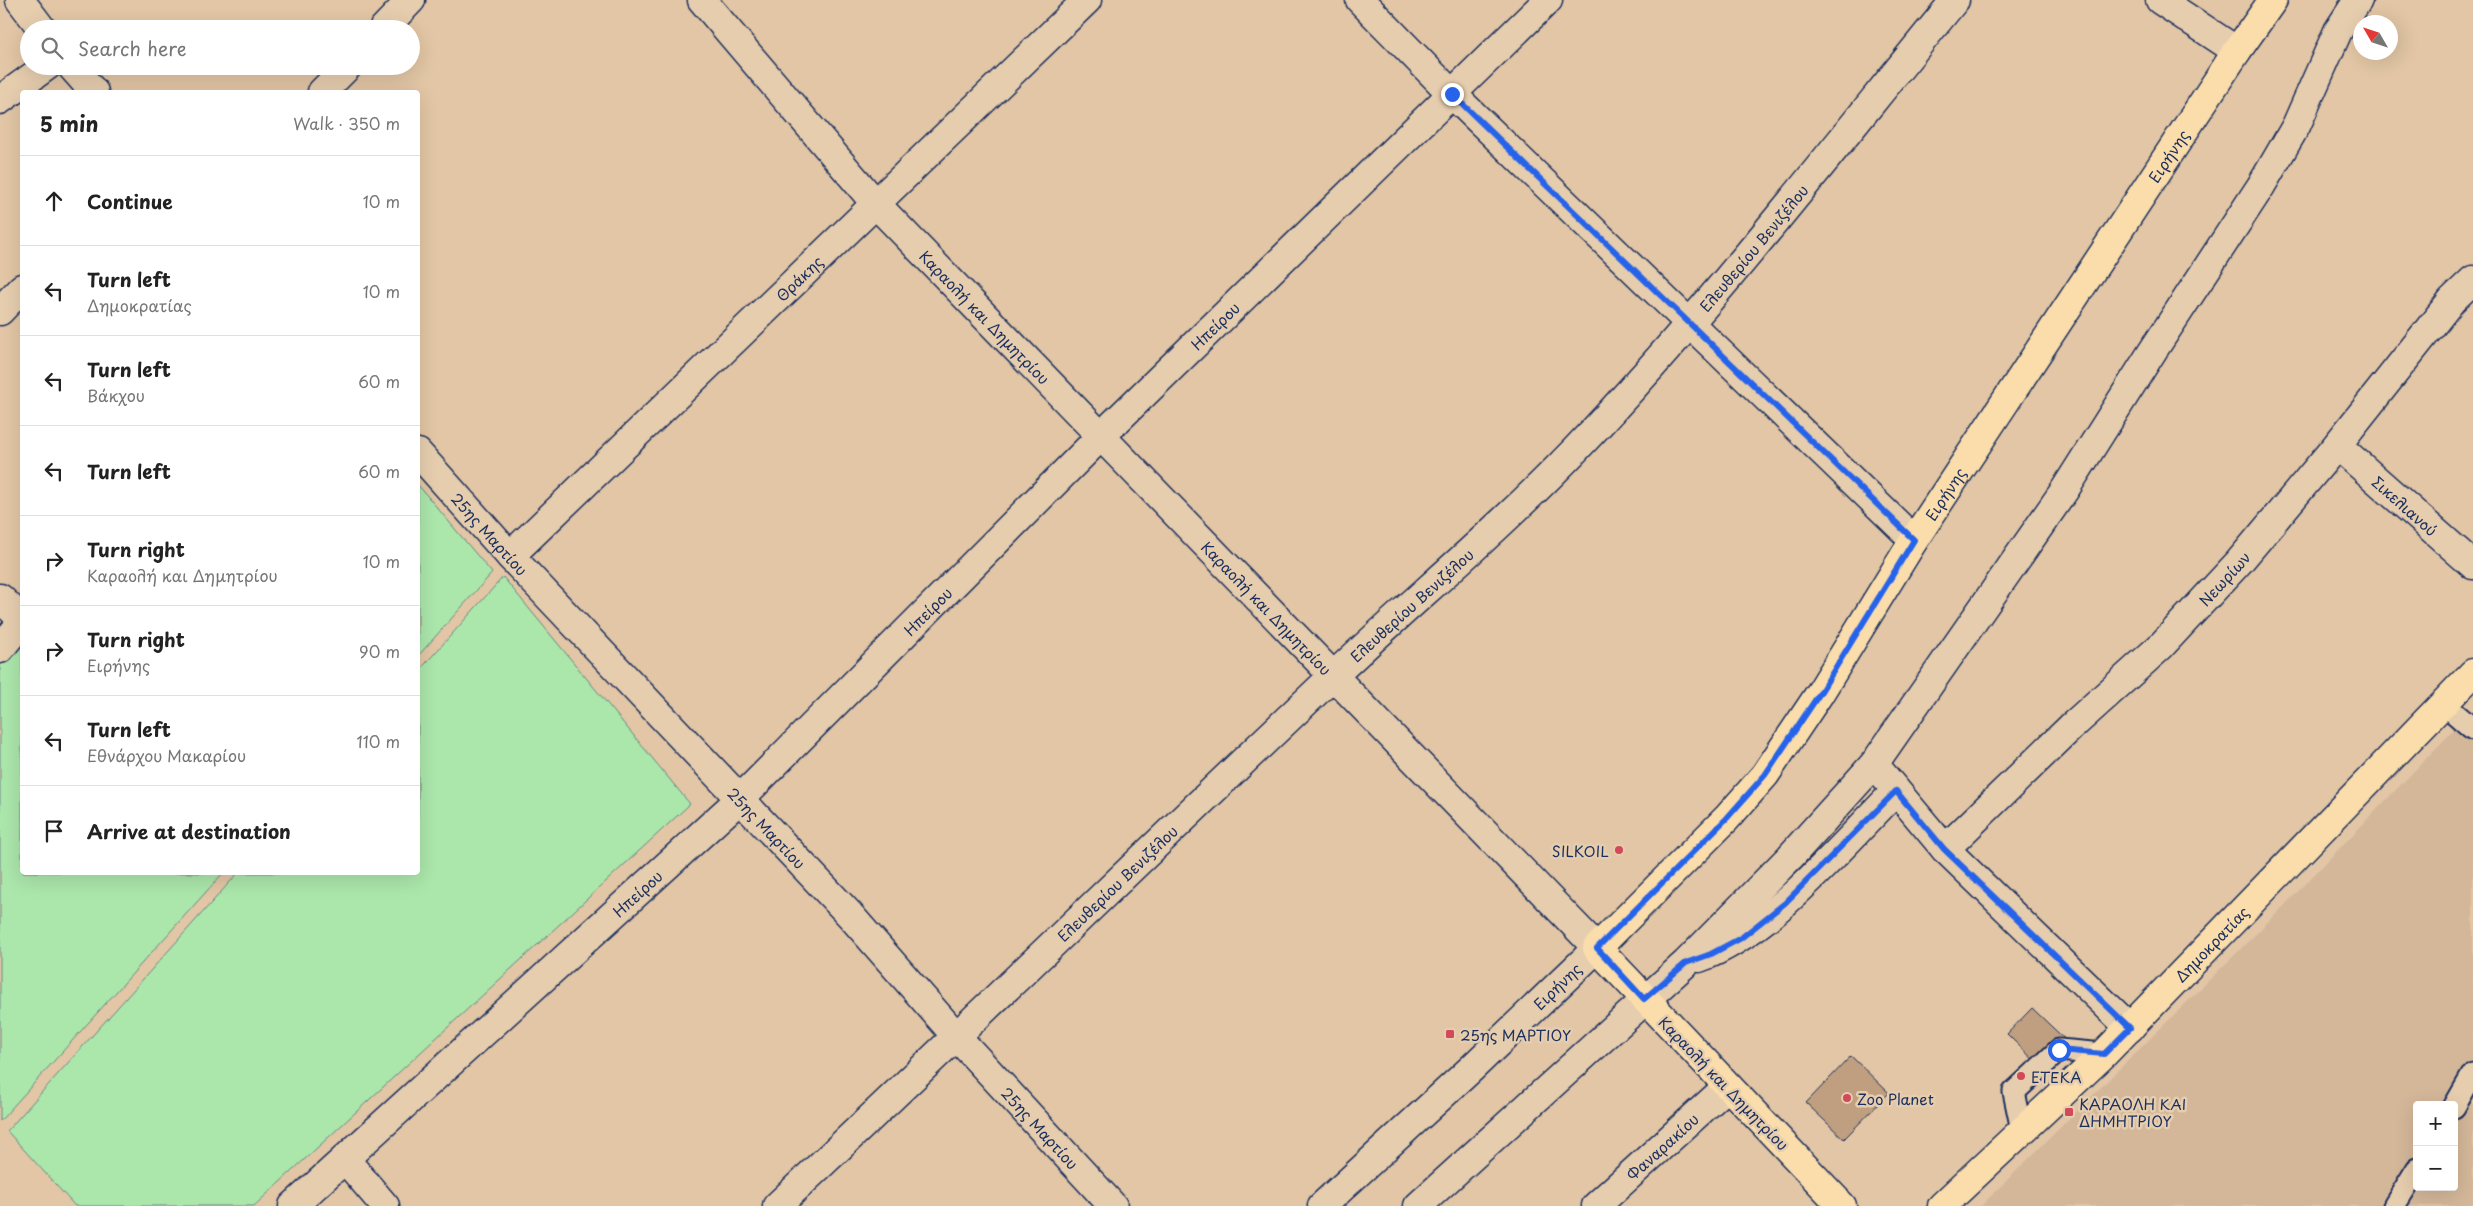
<!DOCTYPE html>
<html lang="en">
<head>
<meta charset="utf-8">
<style>
	body { margin:0; font-family:"Playpen Sans",sans-serif; background:#f2f2f2; color:#222 }
	.controls { position:absolute; right:15px; bottom:15px; display:grid; overflow:hidden; border-radius:5px; box-shadow:0 5px 20px #0002 }
	.controls button { width:45px; height:45px; display:grid; place-items:center; padding:0; border:0; border-bottom:1px solid #e0e0e0; background:#fff; color:#222; font:25px sans-serif }
	.compass { position:absolute; left:2353px; top:15px; width:45px; height:45px; border-radius:50%; background:#fff; box-shadow:0 5px 20px #0002; rotate:309deg }
	.stop { position:absolute; width:15px; height:15px; margin:-11px; border:4px solid #2563eb; border-radius:50%; background:#fff }
	.stop.end { background:#2563eb; border-color:#fff; box-shadow:0 1px 5px #0008 }
	.list { margin:0; padding:0; list-style:none }
	h2 { display:flex; justify-content:space-between; align-items:center; height:65px; margin:0; padding:0 20px; font-size:21px }
	h2 small { font-size:16px; font-weight:400; color:#767676 }
	.list li { display:grid; grid-template-columns:32px 1fr auto; gap:15px; align-items:center; box-sizing:border-box; height:90px; padding:0 20px; border-top:1px solid #e0e0e0 }
	.list b { display:block; font-size:19px; white-space:nowrap }
	.list p { margin:0; font-size:16px; white-space:nowrap; color:#767676 }
	.list em { font-size:16px; font-style:normal; color:#767676 }
	.icon { flex:none; width:28px; height:28px; fill:none; stroke:currentColor; stroke-width:2; stroke-linecap:round; stroke-linejoin:round }
	.map { position:relative; flex:none; width:2473px; height:1206px; overflow:hidden }
	.search { position:absolute; background:#fff; box-shadow:0 5px 20px #0002; left:20px; top:20px; width:400px; height:55px; display:flex; align-items:center; gap:12px; box-sizing:border-box; padding:0 18px; border-radius:28px; color:#767676; font-size:19px }
	.panel { position:absolute; background:#fff; box-shadow:0 5px 20px #0002; left:20px; top:90px; width:400px; height:785px; border-radius:5px }
	.map>svg:first-child { display:block }
	.built { fill:#d4b799; fill-rule:evenodd }
	.green { fill:#abe6ab; stroke:#638a84 }
	.building { fill:#bf9f7f; stroke:#1b2f5e }
	.lines { fill:none; stroke-linecap:round; stroke-linejoin:round }
	.lane-casing { stroke:#1b2f5e; stroke-width:25 }
	.street-casing { stroke:#1b2f5e; stroke-width:31 }
	.secondary-casing { stroke:#1b2f5e; stroke-width:31 }
	.primary-casing { stroke:#1b2f5e; stroke-width:31 }
	.lane { stroke:#e6cdae; stroke-width:21 }
	.street { stroke:#e6cdae; stroke-width:28 }
	.secondary { stroke:#e6cdae; stroke-width:28 }
	.primary { stroke:#faddab; stroke-width:28 }
	.route { stroke:#2563eb; stroke-width:6 }
	.poi-dot { fill:#d1495b; stroke:#e6cdae; stroke-width:2 }
	.labels { text-anchor:middle; dominant-baseline:central; stroke-width:5; stroke-linejoin:round; paint-order:stroke }
	.street-label { font-size:15px; fill:#1b2f5e; stroke:#e6cdae }
	.poi-label { font-size:15px; fill:#1b2f5e; stroke:#e6cdae; text-anchor:start }
</style>
</head>
<body>
<div class="map">
<svg width="2473" height="1206" viewBox="0 0 2473 1206">
	<rect width="100%" height="100%" fill="#e2c6a5"/>
	<filter id="ink" filterUnits="userSpaceOnUse"><feTurbulence type="fractalNoise" baseFrequency=".02" numOctaves="2"/><feDisplacementMap in="SourceGraphic" scale="10" xChannelSelector="R" yChannelSelector="G"/><feConvolveMatrix kernelMatrix="1 2 1 2 8 2 1 2 1" color-interpolation-filters="sRGB"/></filter>
	<g filter="url(#ink)">
		<path class="built" d="M2473 710V1206H1981L2282 908ZM2417 1105H2454V1187H2417Z"/>
		<path class="green" d="M418 485 492 573 418 656Z
			M503 577 690 804 254 1206H75L7 1131 238 873 418 872V672Z
			M22 636V872L223 873 0 1121V664Z"/>
		<path class="building" d="M2032 1008 2072 1046 2046 1072 2007 1034Z
			M1851 1056 1889 1093 1844 1139 1806 1103Z"/>
		<g class="lines">
			<defs>
				<path id="lane" d="M2444 704 2473 729
					M2454 1107 2473 1074
					M2022 1130 2014 1092 2059 1050 2104 1054
					M2394 1206 2417 1169"/>
				<g id="street">
					<path d="M1360 0 1452 94 1914 540"/>
					<path d="M2160 0 2237 51"/>
					<path d="M383 29 411 0"/>
					<path d="M322 92 348 66"/>
					<path d="M0 100 47 66"/>
					<path d="M0 311 22 288"/>
					<path id="s1" d="M2337 445 2473 565"/>
					<path id="s2" d="M510 556 1087 0"/>
					<path d="M0 598 22 619"/>
					<path d="M0 649 22 622"/>
					<path d="M1874 764 1945 849 2130 1028"/>
					<path id="s3" d="M1945 849 2071 727 2161 646 2239 562 2337 445 2452 300 2473 280"/>
					<path d="M1699 958C1770 933 1843 844 1896 791"/>
					<path d="M345 1159 385 1206"/>
					<path id="s4" d="M777 1206C963 1032 1145 854 1330 679 1412 601 1500 529 1578 447 1712 306 1832 150 1955 0"/>
					<path d="M1418 1206 1686 963 1790 857 1874 764 2064 491 2152 352 2261 186 2296 126 2338 31 2358 0"/>
					<path id="s5" d="M1596 1206 1728 1086"/>
				</g>
				<g id="secondary">
					<path d="M20 0 42 29"/>
					<path id="s6" d="M702 0 875 203 1597 948 1472 1068 1322 1206"/>
					<path d="M71 66 94 92"/>
					<path id="s7" d="M418 453 510 556 850 915 957 1037 1113 1206"/>
					<path id="s8" d="M293 1206 740 799 1101 436 1548 0"/>
				</g>
				<g id="primary">
					<path id="s9" d="M1842 1206 1597 948 1727 818 1765 775 1820 693 1914 540 2237 51 2273 0"/>
					<path id="s10" d="M1942 1206 2104 1054 2473 673"/>
				</g>
			</defs>
			<use href="#lane" class="lane-casing"/>
			<use href="#street" class="street-casing"/>
			<use href="#secondary" class="secondary-casing"/>
			<use href="#primary" class="primary-casing"/>
			<use href="#lane" class="lane"/>
			<use href="#street" class="street"/>
			<use href="#secondary" class="secondary"/>
			<use href="#primary" class="primary"/>
		</g>
	</g>
	<g class="lines" filter="url(#ink)">
		<path class="route" d="M1452 94 1914 540 1820 693 1765 775 1727 818 1597 948 1644 999 1686 963 1711 954 1741 938 1785 903 1896 791 1944 849 2130 1028 2104 1054 2059 1050"/>
	</g>
	<g class="poi-dot">
		<circle cx="1619" cy="850" r="5"/>
		<rect x="1445" y="1029" width="10" height="10" rx="2.5"/>
		<circle cx="2021" cy="1076" r="5"/>
		<circle cx="1847" cy="1098" r="5"/>
		<rect x="2064" y="1107" width="10" height="10" rx="2.5"/>
	</g>
	<g class="labels">
		<g class="street-label">
			<text stroke="none"><textPath href="#s9" startOffset="1336">Ειρήνης</textPath></text>
			<text stroke="none"><textPath href="#s4" startOffset="1369">Ελευθερίου Βενιζέλου</textPath></text>
			<text stroke="none"><textPath href="#s2" startOffset="401">Θράκης</textPath></text>
			<text stroke="none"><textPath href="#s6" startOffset="425">Καραολή και Δημητρίου</textPath></text>
			<text stroke="none"><textPath href="#s8" startOffset="1275">Ηπείρου</textPath></text>
			<text stroke="none"><textPath href="#s9" startOffset="931">Ειρήνης</textPath></text>
			<text stroke="none"><textPath href="#s1" startOffset="91">Σικελιανού</textPath></text>
			<text stroke="none"><textPath href="#s7" startOffset="108">25ης Μαρτίου</textPath></text>
			<text stroke="none"><textPath href="#s3" startOffset="389">Νεωρίων</textPath></text>
			<text stroke="none"><textPath href="#s4" startOffset="874">Ελευθερίου Βενιζέλου</textPath></text>
			<text stroke="none"><textPath href="#s6" startOffset="830">Καραολή και Δημητρίου</textPath></text>
			<text stroke="none"><textPath href="#s8" startOffset="870">Ηπείρου</textPath></text>
			<text stroke="none"><textPath href="#s7" startOffset="512">25ης Μαρτίου</textPath></text>
			<text stroke="none"><textPath href="#s4" startOffset="469">Ελευθερίου Βενιζέλου</textPath></text>
			<text stroke="none"><textPath href="#s8" startOffset="465">Ηπείρου</textPath></text>
			<text stroke="none"><textPath href="#s10" startOffset="376">Δημοκρατίας</textPath></text>
			<text transform="translate(1557 986) rotate(-44)">Ειρήνης</text>
			<text transform="translate(1724 1083) rotate(46)">Καραολή και Δημητρίου</text>
			<text stroke="none"><textPath href="#s7" startOffset="918">25ης Μαρτίου</textPath></text>
			<text stroke="none"><textPath href="#s5" startOffset="89">Φαναρακίου</textPath></text>
		</g>
		<g class="poi-label">
			<text x="1609" y="850" text-anchor="end">SILKOIL</text>
			<text x="1460" y="1034">25ης ΜΑΡΤΙΟΥ</text>
			<text x="2031" y="1076">ΕΤΕΚΑ</text>
			<text x="1857" y="1098">Zoo Planet</text>
			<text x="2079" y="1103">ΚΑΡΑΟΛΗ ΚΑΙ<tspan x="2079" dy="17">ΔΗΜΗΤΡΙΟΥ</tspan></text>
		</g>
	</g>
</svg>
<div class="controls">
<button>+</button>
<button>−</button>
</div>
<svg class="compass" viewBox="-18 -18 36 36"><path d="M0-13l5 13h-10z" fill="#e53935"/><path d="M0 13l5-13h-10z" fill="#767676"/></svg>
<div class="stop" style="left:2059px;top:1050px"></div>
<div class="stop end" style="left:1452px;top:94px"></div>
<div class="search"><svg class="icon" aria-label="search" viewBox="0 0 24 24"><circle cx="10" cy="10" r="6"/><path d="M15 15l6 6"/></svg>Search here</div>
<section class="panel">
<h2>5 min<small>Walk · 350 m</small></h2>
<ul class="list">
<li><svg class="icon" aria-label="ahead" viewBox="0 0 24 24"><path d="M12 20V5M6 11l6-6 6 6"/></svg><div><b>Continue</b></div><em>10 m</em></li>
<li><svg class="icon" aria-label="left" viewBox="0 0 24 24"><path d="M17 20v-9H6M10 6l-5 5 5 5"/></svg><div><b>Turn left</b><p>Δημοκρατίας</p></div><em>10 m</em></li>
<li><svg class="icon" aria-label="left" viewBox="0 0 24 24"><path d="M17 20v-9H6M10 6l-5 5 5 5"/></svg><div><b>Turn left</b><p>Βάκχου</p></div><em>60 m</em></li>
<li><svg class="icon" aria-label="left" viewBox="0 0 24 24"><path d="M17 20v-9H6M10 6l-5 5 5 5"/></svg><div><b>Turn left</b></div><em>60 m</em></li>
<li><svg class="icon" aria-label="right" viewBox="0 0 24 24"><path d="M7 20v-9h11M14 6l5 5-5 5"/></svg><div><b>Turn right</b><p>Καραολή και Δημητρίου</p></div><em>10 m</em></li>
<li><svg class="icon" aria-label="right" viewBox="0 0 24 24"><path d="M7 20v-9h11M14 6l5 5-5 5"/></svg><div><b>Turn right</b><p>Ειρήνης</p></div><em>90 m</em></li>
<li><svg class="icon" aria-label="left" viewBox="0 0 24 24"><path d="M17 20v-9H6M10 6l-5 5 5 5"/></svg><div><b>Turn left</b><p>Εθνάρχου Μακαρίου</p></div><em>110 m</em></li>
<li><svg class="icon" aria-label="arrive" viewBox="0 0 24 24"><path d="M6 21V4h12l-3 4 3 4H6"/></svg><div><b>Arrive at destination</b></div></li>
</ul>
</section>
</div>
</body>
</html>
